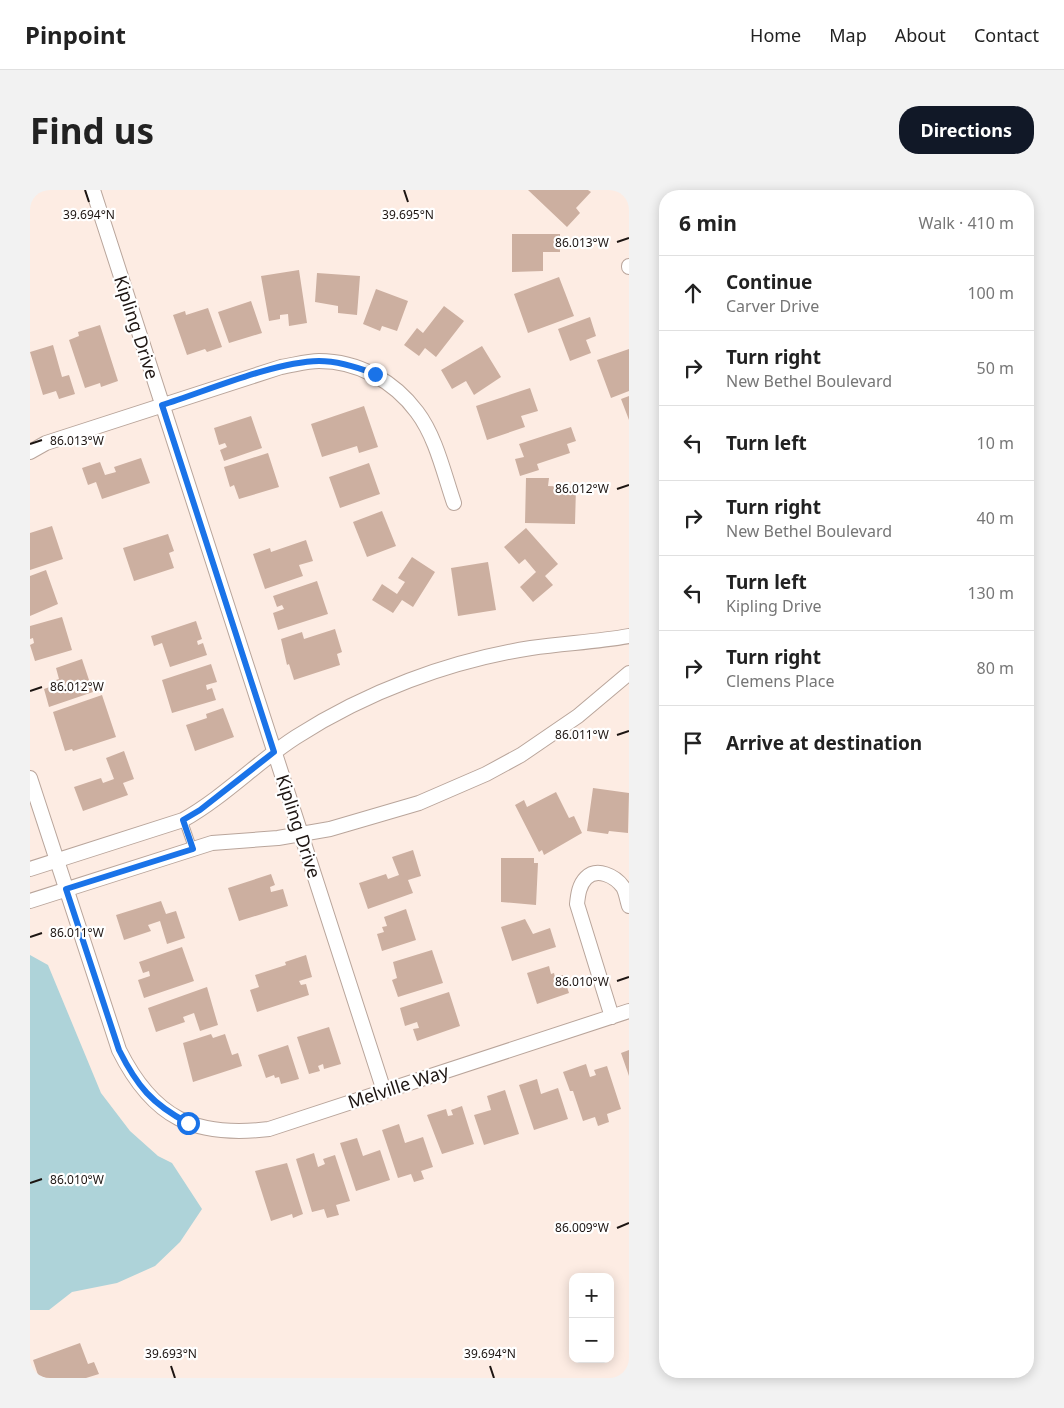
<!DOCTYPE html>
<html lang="en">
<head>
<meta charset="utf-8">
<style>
	body { margin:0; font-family:"Noto Sans",sans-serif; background:#f2f2f2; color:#222 }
	.controls { position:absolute; right:15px; bottom:15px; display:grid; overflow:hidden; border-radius:10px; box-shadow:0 2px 12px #0003 }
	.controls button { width:45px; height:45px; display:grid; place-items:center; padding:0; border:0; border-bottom:1px solid #e0e0e0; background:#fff; color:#222; font:25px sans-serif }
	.stop { position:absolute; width:15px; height:15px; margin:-11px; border:4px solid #1a73e8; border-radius:50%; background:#fff }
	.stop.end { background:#1a73e8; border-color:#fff; box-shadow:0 1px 5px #0008 }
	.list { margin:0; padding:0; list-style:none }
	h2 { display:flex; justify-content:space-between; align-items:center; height:65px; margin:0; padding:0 20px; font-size:21px }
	h2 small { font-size:16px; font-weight:400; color:#767676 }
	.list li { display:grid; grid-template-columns:32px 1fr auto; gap:15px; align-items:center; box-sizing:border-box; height:75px; padding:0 20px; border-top:1px solid #e0e0e0 }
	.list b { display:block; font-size:19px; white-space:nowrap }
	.list p { margin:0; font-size:16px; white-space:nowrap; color:#767676 }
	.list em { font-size:16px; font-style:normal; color:#767676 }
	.icon { flex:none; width:28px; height:28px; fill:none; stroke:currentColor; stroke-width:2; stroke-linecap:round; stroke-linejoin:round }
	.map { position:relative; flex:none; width:599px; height:1188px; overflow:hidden; border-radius:20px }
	header { display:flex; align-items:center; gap:30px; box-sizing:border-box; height:70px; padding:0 25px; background:#fff; border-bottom:1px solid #e0e0e0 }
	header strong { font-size:24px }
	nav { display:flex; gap:28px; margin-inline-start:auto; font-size:18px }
	.intro { display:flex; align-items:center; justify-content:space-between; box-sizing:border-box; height:120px; padding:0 30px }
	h1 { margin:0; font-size:35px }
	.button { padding:12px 22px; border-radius:20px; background:#111827; color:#fff; font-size:18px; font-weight:700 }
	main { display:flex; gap:30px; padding:0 30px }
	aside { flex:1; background:#fff; border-radius:20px; box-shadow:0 2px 12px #0003 }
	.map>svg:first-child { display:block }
	.water { fill:#aed3d9 }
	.building { fill:#ccafa0 }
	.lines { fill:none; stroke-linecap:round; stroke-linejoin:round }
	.lane-casing { stroke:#b9a59b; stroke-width:9 }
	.street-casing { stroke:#b9a59b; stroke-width:16 }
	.lane { stroke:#fff; stroke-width:7 }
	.street { stroke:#fff; stroke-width:14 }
	.route { stroke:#1a73e8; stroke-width:6 }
	.ticks { fill:none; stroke:#1d1512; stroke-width:2 }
	.labels { text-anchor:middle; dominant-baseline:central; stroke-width:4.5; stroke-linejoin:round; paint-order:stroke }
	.street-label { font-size:18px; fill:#1d1512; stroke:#fff }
	.ticks-label { font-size:12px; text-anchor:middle; fill:#1d1512; stroke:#fff; stroke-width:4.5; stroke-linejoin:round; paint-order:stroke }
</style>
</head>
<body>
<header>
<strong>Pinpoint</strong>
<nav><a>Home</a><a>Map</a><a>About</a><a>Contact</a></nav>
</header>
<div class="intro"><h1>Find us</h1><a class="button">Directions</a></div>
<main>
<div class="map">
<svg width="599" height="1188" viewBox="0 0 599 1188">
	<rect width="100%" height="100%" fill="#fdece3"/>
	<path class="water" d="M0 765 18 775 71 903 100 941 128 966 142 973 172 1019 150 1052 125 1076 87 1093 42 1102 19 1120H0Z"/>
	<path class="building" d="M498 0H558L561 2 546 18 550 23 537 37Z
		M482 44H530V62H513V81L482 82Z
		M269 80 277 133 259 136 258 124 250 125V129L239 131 231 86Z
		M287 83 330 86 327 125 308 123V116L285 112Z
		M529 87 544 126 498 143 484 104Z
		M346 99 378 111 367 141 352 136 350 141 333 134Z
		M221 111 232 143 199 153 188 122Z
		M414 116 434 131 406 167 395 158 389 166 374 155 387 138 393 143Z
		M178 118 192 157 177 162 175 159 157 165 143 125 155 121 156 125Z
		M560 127 566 146 556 150 561 163 540 171 528 139Z
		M70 135 88 191 71 197 70 193 55 198 39 150 49 146 48 142Z
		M23 155 32 187 39 185 45 204 29 209 26 201 13 205 0 162Z
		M452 156 471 187 444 205 436 191 422 199 411 180Z
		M599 159V201L581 208 567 170Z
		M500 198 508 221 491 226 495 237 457 250 446 216Z
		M599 206V230L591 209Z
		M334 216 348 257 329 263 327 256 292 267 281 234Z
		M221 226 232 258 194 271 190 260 197 257 195 253 189 255 184 238Z
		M541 237 546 251 537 254 540 263 507 274 509 280 490 286 485 269 494 267 489 254Z
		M238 263 249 297 209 309 204 295 200 297 194 277Z
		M111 268 120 293 72 309 66 292 58 295 52 278 70 272 75 285 86 282 84 277Z
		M339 273 350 304 310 318 299 287Z
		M496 288H519L518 296 546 297 545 334 495 333Z
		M352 321 366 356 337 367 323 332Z
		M22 336 33 369 0 380V343Z
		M496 338 528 374 515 386 523 395 503 412 490 397 506 382 495 369 489 374 474 357Z
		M138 344 144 361 139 363 144 378 104 391 93 358Z
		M276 350 283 371 269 375 273 386 235 399 223 364 240 358 241 362Z
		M382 367 405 382 383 417 372 410 363 423 342 410 352 394 367 404 375 392 368 388Z
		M458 372 466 420 428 426 421 378Z
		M16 380 28 414 0 426V386Z
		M287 391 298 424 248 440 243 423 254 419 252 415 247 417 243 406Z
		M32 427 42 460 5 471 0 455 4 453 3 448 0 449V436Z
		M166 431 172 449 167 451 168 455 173 453 177 465 140 477 132 453 124 456 121 446Z
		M305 439 312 462 307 464 310 475 264 490 259 474 257 475 251 449 272 442 274 449Z
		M52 469 63 502 19 517 14 499 28 494 26 490 29 489 26 478Z
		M181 474 187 492 176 495 177 500 182 498 186 510 142 523 132 490Z
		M72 505 86 547 43 561 42 559 35 561 23 522Z
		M193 518 204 547 165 561 156 535 177 528 176 524Z
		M94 561 104 589 93 593 98 605 53 621 44 597 71 588 73 593 84 589 76 568Z
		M563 598 599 603 598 643 579 641 578 644 557 641Z
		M526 602 539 628 544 626 552 643 514 665 512 660 509 662 485 615 494 610 497 617Z
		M383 660 391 686 378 690 383 703 338 719 329 693 356 684 358 689 369 685 362 667Z
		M471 668H504V673H508L506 715 471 712Z
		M241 684 245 695 240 697 241 702 253 699 258 716 209 731 198 698Z
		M131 711 136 724 146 721 155 748 137 754 130 731 118 735 121 741 94 750 86 725Z
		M376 719 386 750 352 761 347 744 354 742 352 737 357 736 354 727Z
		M495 729 503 744 520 738 526 757 482 771 471 737Z
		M152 757 164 791 114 808 108 790 120 786 119 781 113 783 109 772Z
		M402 760 413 793 368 807 362 790 367 788 363 772Z
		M276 765 282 787 269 791 271 795 276 794 279 805 227 822 220 800 229 797 225 785 256 775 255 772Z
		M519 776 521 784 524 783 525 787 533 785 539 803 507 814 497 783Z
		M177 797 188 835 170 841 164 823 153 827 155 832 126 842 118 818Z
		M419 802 430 836 387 851 383 839 389 838 387 832 375 836 370 818Z
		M299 837 311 874 294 879 293 874 288 876 290 881 279 884 267 847Z
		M181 844 183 848 195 844 202 865 208 863 212 876 163 892 153 853Z
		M258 855 269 889 251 894 249 887 245 888 244 885 236 888 228 865Z
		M599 860V886L591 863Z
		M556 874 560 887 566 885 564 880 577 876 591 919 577 924 579 932 568 936 565 927 553 931 543 901H540L533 882Z
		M507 889 511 904 528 898 538 929 504 940 489 895Z
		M475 900 489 944 454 955 444 925 461 920 457 906Z
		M432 916 444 954 412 964 397 925 416 919 418 926 423 925 421 920Z
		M369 934 375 953 393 947 403 977 391 981 394 989 384 992 381 984 368 988 352 940Z
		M327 948 333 966 350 960 360 990 326 1001 310 953Z
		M284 963 288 977 295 974 293 969 305 965 320 1011 306 1015 309 1025 297 1028 294 1019 282 1022 266 969Z
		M257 973 273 1024 263 1028 262 1024 241 1031 225 981Z
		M50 1153 58 1174 64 1172 69 1184 56 1188H9L3 1170Z"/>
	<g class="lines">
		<defs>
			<path id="lane" d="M153 630 163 659"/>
			<path id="street" d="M63 0 354 901
				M599 76V77
				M0 262 16 253 251 177C264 175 277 171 289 171 328 171 364 191 387 222 406 247 414 284 424 313
				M0 588 89 860C123 928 164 948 239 939L599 821
				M0 679 153 630C194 607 227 572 266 547 336 502 419 471 501 458 534 453 567 452 599 446
				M0 711 182 653 248 648 300 639 389 613 456 584 491 565 548 526 599 483
				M582 827 547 714C548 705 549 695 556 688 567 677 585 686 593 697 596 702 597 710 599 716"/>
		</defs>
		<use href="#lane" class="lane-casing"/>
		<use href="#street" class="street-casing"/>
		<use href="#lane" class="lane"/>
		<use href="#street" class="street"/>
	</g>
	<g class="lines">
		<path class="route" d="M158 933C122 914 107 896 89 860L36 699 163 659 153 630 170 620 244 562 132 215C177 201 243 172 289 171 309 171 327 177 345 184"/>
	</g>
	<path class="ticks" d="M55 0 59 12M374 0 378 12M587 52 599 48M0 254 12 250M587 299 599 295M0 501 12 497M587 545 599 541M0 747 12 743M587 791 599 787M0 993 12 989M587 1038 599 1033M141 1176 145 1188M460 1176 464 1188"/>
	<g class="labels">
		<g class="street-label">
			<text transform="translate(107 137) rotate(72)">Kipling Drive</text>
			<text transform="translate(269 636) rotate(72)">Kipling Drive</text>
			<text transform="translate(368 896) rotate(-18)">Melville Way</text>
		</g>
	</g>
	<g class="ticks-label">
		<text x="59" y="29">39.694°N</text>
		<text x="378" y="29">39.695°N</text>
		<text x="552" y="57">86.013°W</text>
		<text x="47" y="255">86.013°W</text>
		<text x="552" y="303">86.012°W</text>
		<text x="47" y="501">86.012°W</text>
		<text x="552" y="549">86.011°W</text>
		<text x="47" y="747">86.011°W</text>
		<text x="552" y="796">86.010°W</text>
		<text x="47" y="994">86.010°W</text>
		<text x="552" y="1042">86.009°W</text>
		<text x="141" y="1168">39.693°N</text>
		<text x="460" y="1168">39.694°N</text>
	</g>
</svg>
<div class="controls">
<button>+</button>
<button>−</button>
</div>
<div class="stop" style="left:158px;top:933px"></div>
<div class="stop end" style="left:345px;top:184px"></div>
</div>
<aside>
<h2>6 min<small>Walk · 410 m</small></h2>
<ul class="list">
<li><svg class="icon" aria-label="ahead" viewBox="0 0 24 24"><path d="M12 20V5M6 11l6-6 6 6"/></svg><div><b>Continue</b><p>Carver Drive</p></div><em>100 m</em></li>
<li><svg class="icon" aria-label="right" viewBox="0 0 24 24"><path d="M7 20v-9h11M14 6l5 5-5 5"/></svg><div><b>Turn right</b><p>New Bethel Boulevard</p></div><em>50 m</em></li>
<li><svg class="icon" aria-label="left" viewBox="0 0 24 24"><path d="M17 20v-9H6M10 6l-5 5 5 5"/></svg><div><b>Turn left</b></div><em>10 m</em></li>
<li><svg class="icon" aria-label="right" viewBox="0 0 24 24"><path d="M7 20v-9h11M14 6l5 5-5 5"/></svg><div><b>Turn right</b><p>New Bethel Boulevard</p></div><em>40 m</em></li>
<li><svg class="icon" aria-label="left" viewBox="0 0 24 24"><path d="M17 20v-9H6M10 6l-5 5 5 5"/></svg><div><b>Turn left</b><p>Kipling Drive</p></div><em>130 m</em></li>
<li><svg class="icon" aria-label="right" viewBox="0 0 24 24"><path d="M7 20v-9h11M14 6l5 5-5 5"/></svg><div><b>Turn right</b><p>Clemens Place</p></div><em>80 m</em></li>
<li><svg class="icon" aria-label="arrive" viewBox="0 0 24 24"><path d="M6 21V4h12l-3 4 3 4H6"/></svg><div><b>Arrive at destination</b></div></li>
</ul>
</aside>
</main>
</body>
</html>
